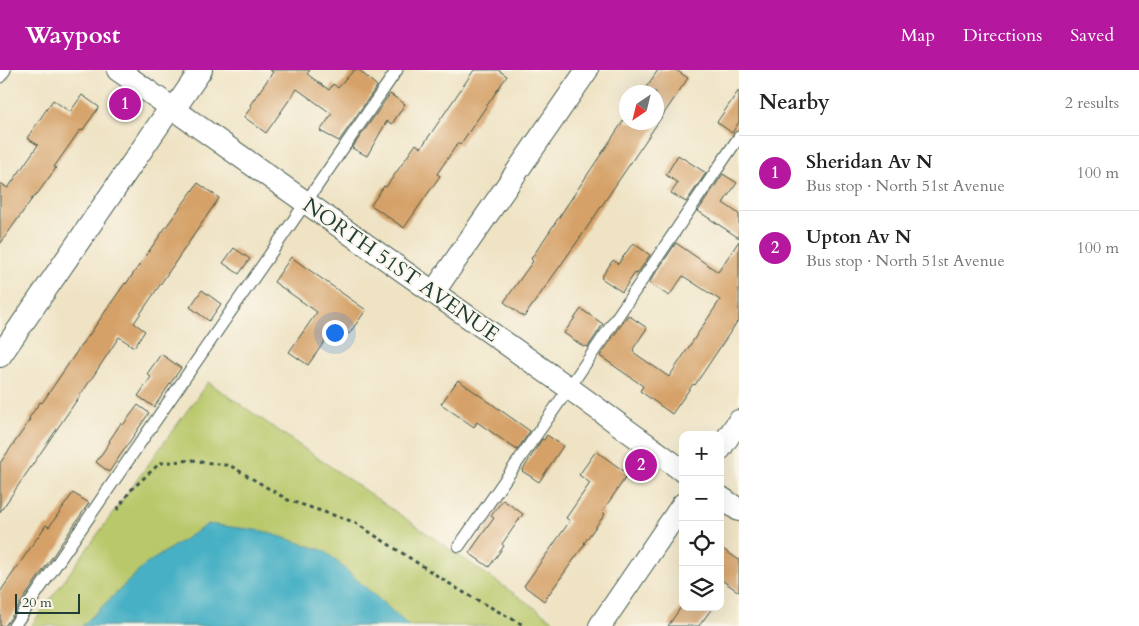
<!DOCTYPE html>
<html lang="en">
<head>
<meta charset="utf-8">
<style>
	body { margin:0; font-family:Cardo,serif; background:#f2f2f2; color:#222 }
	.controls { position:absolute; right:15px; bottom:15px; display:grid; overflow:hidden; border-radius:10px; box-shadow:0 5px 20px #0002 }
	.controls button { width:45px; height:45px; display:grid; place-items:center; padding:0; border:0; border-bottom:1px solid #e0e0e0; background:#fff; color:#222; font:25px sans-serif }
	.compass { position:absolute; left:619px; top:15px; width:45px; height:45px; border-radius:50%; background:#fff; box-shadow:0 5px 20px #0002; rotate:215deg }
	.scale { position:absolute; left:15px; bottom:12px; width:65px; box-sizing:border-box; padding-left:5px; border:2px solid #1f3d34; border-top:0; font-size:14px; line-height:18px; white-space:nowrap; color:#1f3d34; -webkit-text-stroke:4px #fbf7ec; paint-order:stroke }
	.you { position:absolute; left:334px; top:262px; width:18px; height:18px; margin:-12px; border:4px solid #fff; border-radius:50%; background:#1a73e8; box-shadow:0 0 0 8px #1a73e833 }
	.badge { display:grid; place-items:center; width:32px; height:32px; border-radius:50%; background:#b5179e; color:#fff; font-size:16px; font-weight:700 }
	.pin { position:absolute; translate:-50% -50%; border:2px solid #fff; box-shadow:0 1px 5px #0006 }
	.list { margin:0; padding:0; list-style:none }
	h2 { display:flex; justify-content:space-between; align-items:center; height:65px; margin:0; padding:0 20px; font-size:21px }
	h2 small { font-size:16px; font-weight:400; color:#767676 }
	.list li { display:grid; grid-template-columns:32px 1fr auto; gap:15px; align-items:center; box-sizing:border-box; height:75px; padding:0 20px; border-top:1px solid #e0e0e0 }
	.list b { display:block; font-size:19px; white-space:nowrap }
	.list p { margin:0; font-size:16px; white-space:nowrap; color:#767676 }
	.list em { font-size:16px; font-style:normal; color:#767676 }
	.icon { flex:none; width:28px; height:28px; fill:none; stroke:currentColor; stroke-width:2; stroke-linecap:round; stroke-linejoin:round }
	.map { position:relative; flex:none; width:739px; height:556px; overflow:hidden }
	header { display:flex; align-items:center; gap:30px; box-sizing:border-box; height:70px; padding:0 25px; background:#b5179e; color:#fff }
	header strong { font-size:24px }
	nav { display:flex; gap:28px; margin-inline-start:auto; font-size:18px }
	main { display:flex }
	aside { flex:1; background:#fff }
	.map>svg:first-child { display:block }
	.green { fill:#b9c86b; stroke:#6c8250 }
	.water { fill:#46b0c4; stroke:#32767c }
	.building { fill:#d5a167 }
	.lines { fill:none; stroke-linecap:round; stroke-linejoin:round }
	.lane-casing { stroke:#3e564a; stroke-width:13 }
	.street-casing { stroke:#3e564a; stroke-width:24 }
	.path { stroke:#3e564a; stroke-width:3; stroke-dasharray:4 4; stroke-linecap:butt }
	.lane { stroke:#fff; stroke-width:11 }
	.street { stroke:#fff; stroke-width:22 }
	.labels { text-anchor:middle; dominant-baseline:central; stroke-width:4; stroke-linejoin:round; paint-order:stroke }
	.street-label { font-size:21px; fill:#1f3d34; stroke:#fbf7ec }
</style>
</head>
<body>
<header>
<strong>Waypost</strong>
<nav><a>Map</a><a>Directions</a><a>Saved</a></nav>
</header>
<main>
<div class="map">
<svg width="739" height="556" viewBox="0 0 739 556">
	<rect width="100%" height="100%" fill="#fbf7ec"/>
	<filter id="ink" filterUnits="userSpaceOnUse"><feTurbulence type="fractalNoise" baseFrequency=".02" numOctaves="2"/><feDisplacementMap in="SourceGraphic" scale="10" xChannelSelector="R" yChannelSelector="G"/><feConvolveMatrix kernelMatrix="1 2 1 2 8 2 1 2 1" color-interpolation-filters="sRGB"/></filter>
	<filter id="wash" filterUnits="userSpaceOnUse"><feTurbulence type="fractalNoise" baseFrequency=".0096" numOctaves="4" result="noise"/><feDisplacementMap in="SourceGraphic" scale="20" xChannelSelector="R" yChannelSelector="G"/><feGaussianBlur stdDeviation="1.12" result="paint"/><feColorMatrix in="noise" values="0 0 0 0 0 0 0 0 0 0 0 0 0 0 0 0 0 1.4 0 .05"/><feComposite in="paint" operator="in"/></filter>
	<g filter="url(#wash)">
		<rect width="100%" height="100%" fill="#efe3c4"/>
		<path class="green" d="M208 312 561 556H31Z"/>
		<path class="water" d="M208 454 263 461 325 481 409 556H82L146 494Z"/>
		<g id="blocks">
			<path class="building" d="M270 0H310L307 4 329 20 333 14 338 18 354 0H359L377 16 339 71 320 61 332 44 297 19 266 63 244 47 252 36 250 35 273 2Z
				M474 0H498L507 6 460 75 458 73 437 104 440 106 404 158 371 135 384 116 386 117 416 74 421 78Z
				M658 0H676L688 8 582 165 524 247 504 232 533 191 531 189 626 47V52H656V22H643Z
				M739 20V52L732 63 717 52Z
				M390 24 405 34 392 54 387 51 367 86 352 78Z
				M82 25 99 37 82 61 80 60 54 97 56 98 35 127 34 126 0 174V113L8 118 38 75 27 68 53 30 70 42Z
				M678 85 706 103 686 132 671 123 678 113 666 105Z
				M723 104 737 113 723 133 739 144V168L698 141Z
				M198 113 219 128 134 253 145 261 134 277 119 267 92 308 0 442V393L24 359 30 349 29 348 40 332 42 333 86 268H87L125 213 126 214 163 161Z
				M739 171V249L695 315 693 314 672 344 640 321 643 316 600 286 628 245 647 258 633 279 634 280 633 282 669 307 720 230 683 206 669 226 649 213 676 173 718 202Z
				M633 173 650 185 637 204 635 203 622 222 601 208 613 190 618 194Z
				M234 178 250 189 239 204 223 193Z
				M291 187 366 240 349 264 336 255 308 295 289 282 317 242 274 212Z
				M202 220 221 234 209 251 190 237Z
				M581 239 603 254 588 277 585 276 584 277 564 263Z
				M161 284 181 298 154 337 138 326 151 307 147 304Z
				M458 310 530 361 517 380 477 352 474 357 441 334Z
				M138 335 149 343 109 402 96 392 110 372 109 371 121 353 123 355Z
				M547 365 563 376 539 412 522 401 542 369 544 370Z
				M596 381 628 404 602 442 605 444 584 473 585 474 544 531 524 516 570 451 566 448 590 413 579 405Z
				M73 423 89 433 5 556H0V522L46 455 49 457Z
				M503 430 523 444 502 474 504 476 489 497 469 483 494 448 491 446Z
				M720 477 739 490V522L720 509Z
				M681 537H713L699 556H668Z"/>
		</g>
	</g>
	<g filter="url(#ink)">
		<use href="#blocks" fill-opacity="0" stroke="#3e564a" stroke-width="1"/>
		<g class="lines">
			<defs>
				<path id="lane" d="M0 7 5 0
					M459 476 569 318 739 67
					M14 556 397 0"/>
				<path id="street" d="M118 0 569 318 683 401
					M433 223 587 0
					M0 286 171 37 177 35 201 0
					M720 379 739 351
					M720 427 739 440
					M600 556 683 434"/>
			</defs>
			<use href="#lane" class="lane-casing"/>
			<use href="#street" class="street-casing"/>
			<path class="path" d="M117 440 130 421 160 393 192 390 231 396 288 430 354 452 461 521 525 556"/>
			<use href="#lane" class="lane"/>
			<use href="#street" class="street"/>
		</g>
	</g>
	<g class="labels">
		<g class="street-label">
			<text transform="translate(401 200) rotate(35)">NORTH 51ST AVENUE</text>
		</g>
	</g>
</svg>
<div class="controls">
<button>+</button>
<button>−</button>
<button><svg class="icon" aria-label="locate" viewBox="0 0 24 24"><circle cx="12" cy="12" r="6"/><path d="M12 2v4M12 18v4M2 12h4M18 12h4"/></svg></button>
<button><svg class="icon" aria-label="layers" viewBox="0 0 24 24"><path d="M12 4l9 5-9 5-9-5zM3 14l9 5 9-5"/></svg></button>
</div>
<svg class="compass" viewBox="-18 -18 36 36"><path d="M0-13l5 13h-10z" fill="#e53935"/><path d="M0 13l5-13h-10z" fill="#767676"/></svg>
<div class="scale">20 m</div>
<div class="you"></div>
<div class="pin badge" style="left:125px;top:34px">1</div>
<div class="pin badge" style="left:641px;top:395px">2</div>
</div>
<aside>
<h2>Nearby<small>2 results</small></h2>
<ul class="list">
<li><span class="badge">1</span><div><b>Sheridan Av N</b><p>Bus stop · North 51st Avenue</p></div><em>100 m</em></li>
<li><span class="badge">2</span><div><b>Upton Av N</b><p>Bus stop · North 51st Avenue</p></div><em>100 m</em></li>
</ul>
</aside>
</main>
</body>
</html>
